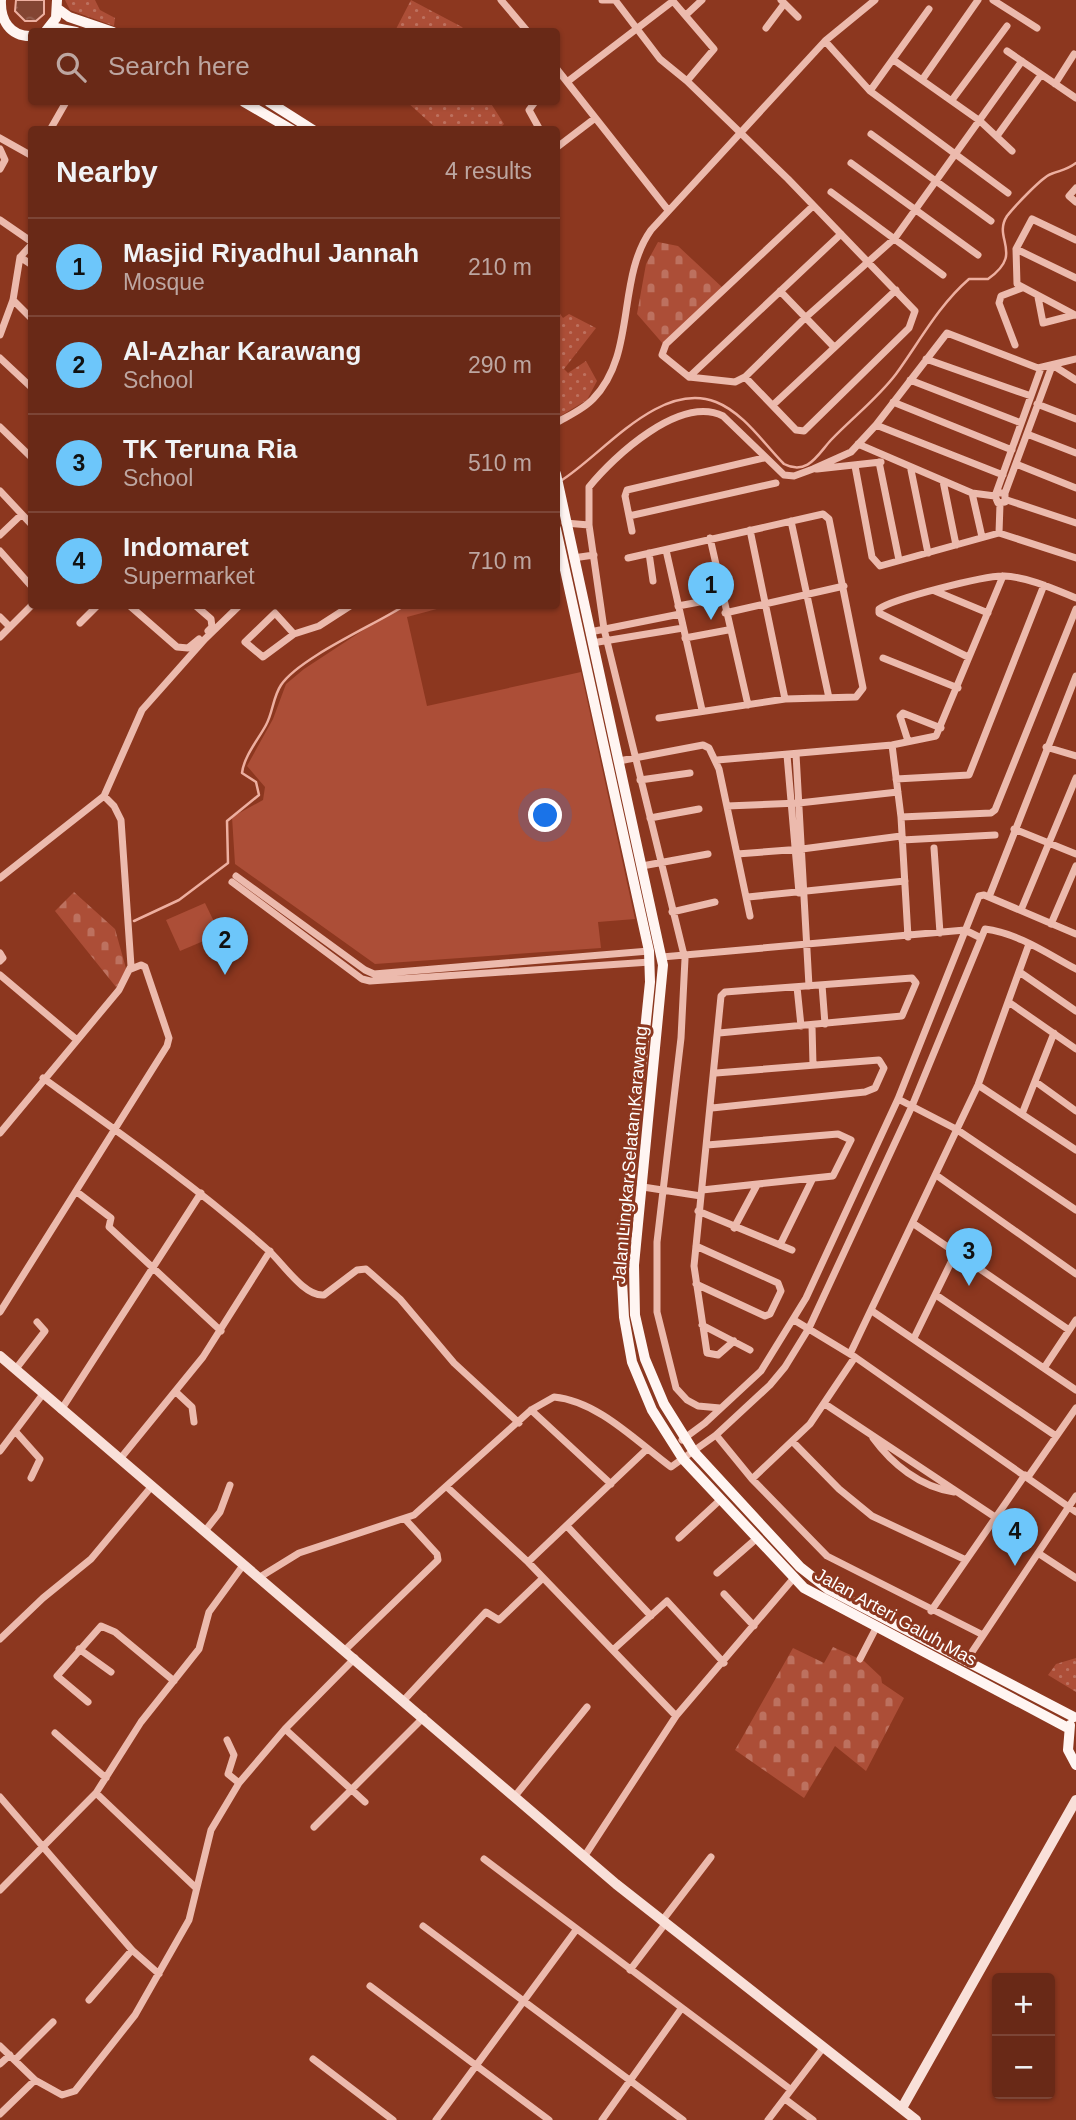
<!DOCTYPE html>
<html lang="en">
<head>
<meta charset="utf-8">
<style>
	body { margin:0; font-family:Arial,sans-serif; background:#6e3120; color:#f1f3f6 }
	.controls { position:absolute; right:21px; bottom:21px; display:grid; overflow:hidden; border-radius:7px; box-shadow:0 2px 5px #0004 }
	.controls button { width:63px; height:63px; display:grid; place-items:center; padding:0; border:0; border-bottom:2px solid #7c4536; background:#692917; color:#f1f3f6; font:35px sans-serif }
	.you { position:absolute; left:546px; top:816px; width:24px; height:24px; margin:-18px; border:5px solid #fff; border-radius:50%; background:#1a73e8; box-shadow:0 0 0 10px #1a73e833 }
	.badge { display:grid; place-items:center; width:46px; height:46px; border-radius:50%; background:#6dc6fa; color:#111; font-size:23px; font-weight:700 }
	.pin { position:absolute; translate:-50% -58px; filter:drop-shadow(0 2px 4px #0008) }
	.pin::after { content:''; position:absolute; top:37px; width:24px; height:21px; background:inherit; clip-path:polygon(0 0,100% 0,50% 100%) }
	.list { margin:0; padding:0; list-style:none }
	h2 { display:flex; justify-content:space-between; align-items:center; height:91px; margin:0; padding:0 28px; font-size:30px }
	h2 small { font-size:23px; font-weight:400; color:#bda6a1 }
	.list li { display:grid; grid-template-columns:46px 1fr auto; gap:21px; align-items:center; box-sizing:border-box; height:98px; padding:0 28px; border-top:2px solid #7c4536 }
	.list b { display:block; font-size:26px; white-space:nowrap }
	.list p { margin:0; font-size:23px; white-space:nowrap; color:#bda6a1 }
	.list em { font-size:23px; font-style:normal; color:#bda6a1 }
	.icon { flex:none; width:38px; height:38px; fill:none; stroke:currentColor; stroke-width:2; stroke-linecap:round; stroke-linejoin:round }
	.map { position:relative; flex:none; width:1076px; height:2120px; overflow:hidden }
	.search { position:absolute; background:#692917; box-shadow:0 2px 5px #0004; left:28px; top:28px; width:532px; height:77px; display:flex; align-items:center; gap:18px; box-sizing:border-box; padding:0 24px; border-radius:7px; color:#bda6a1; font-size:26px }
	.panel { position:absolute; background:#692917; box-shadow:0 2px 5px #0004; left:28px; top:126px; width:532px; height:483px; border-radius:7px }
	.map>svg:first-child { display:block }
	.grass { fill:#ac4e37 }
	.cemetery { fill:url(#cemetery-stones) }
	.park { fill:url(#park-dots) }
	.water { fill:url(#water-ripples); stroke:#edafa0; stroke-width:2 }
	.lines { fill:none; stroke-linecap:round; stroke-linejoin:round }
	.stream { stroke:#edafa0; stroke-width:2.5 }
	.street { stroke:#ecbaad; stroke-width:7 }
	.secondary { stroke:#f9e0d9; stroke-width:10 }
	.primary { stroke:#fff5f2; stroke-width:10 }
	.labels { text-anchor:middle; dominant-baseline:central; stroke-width:6; stroke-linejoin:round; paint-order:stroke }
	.street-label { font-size:18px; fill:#fff; stroke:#8c371f }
</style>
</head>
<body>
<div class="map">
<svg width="1076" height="2120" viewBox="0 0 1076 2120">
	<defs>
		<pattern id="cemetery-stones" width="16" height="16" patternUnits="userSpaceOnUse" patternTransform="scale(1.75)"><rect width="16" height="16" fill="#ac4e37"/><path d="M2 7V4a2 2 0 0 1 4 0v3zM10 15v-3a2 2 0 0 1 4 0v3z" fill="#bd715f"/></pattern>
		<pattern id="park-dots" width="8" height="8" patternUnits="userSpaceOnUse" patternTransform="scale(1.75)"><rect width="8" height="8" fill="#ac4e37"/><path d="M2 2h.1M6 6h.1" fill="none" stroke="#bd715f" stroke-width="1.8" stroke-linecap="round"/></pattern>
		<pattern id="water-ripples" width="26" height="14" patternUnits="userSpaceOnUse" patternTransform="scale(1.75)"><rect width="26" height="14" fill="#834533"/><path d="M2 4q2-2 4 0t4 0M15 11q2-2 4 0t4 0" fill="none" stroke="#966152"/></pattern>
	</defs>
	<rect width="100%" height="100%" fill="#8c371f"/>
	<path class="grass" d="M400 606H448L407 617 427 706 581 672 635 919 598 922 601 948 375 964 235 864 232 817 263 800 265 787 247 766 273 719 286 684 304 669Z
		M205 903 220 934 180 951 166 920Z"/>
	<path class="cemetery" d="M658 242 678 246 724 289 664 345 637 314 646 264Z
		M74 892 115 929 127 972 116 987 55 911Z
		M833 1647 864 1661 881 1677 882 1683 904 1698 866 1771 835 1746 804 1798 735 1750 793 1648 824 1663Z"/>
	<path class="park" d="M65 0H95L100 10 115 18 114 26 70 10Z
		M411 0 462 27 465 31H395Z
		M407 102H490L504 124 499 129H437Z
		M556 308 563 318 569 314 596 328 564 369 568 373 586 361 597 381 587 400 557 418Z
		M1076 1658V1692L1048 1675 1056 1664Z"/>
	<path class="water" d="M16 0H44V14L36 21H25L15 11Z"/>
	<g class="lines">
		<path class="stream" d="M562 480C603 454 660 380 716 402 744 413 764 444 784 464 808 476 818 454 831 440 853 417 877 399 896 374 920 341 938 306 969 279H988C1025 253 992 239 1007 216 1014 207 1042 177 1051 174 1061 170 1067 170 1076 163
			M134 921 179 900 228 863 227 821 259 795 256 782 242 773C244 756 258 740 266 725 273 712 273 697 281 685 299 658 374 625 404 606"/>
		<path class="street" d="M501 0 528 32
			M602 0H612
			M615 0 660 59 687 81
			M672 0 714 49 687 81 788 179 915 311 909 328 804 431 796 430 745 377
			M781 0 798 17
			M993 0 1037 28
			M687 14 702 0
			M766 28 784 4
			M825 41 870 91 1008 193
			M1007 51 1076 98
			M895 61 980 121 1012 151
			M556 68 668 210
			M922 80 978 0
			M567 82 673 1
			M1055 84 1074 54
			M870 91 929 9
			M952 100 1007 26
			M535 102 529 110 540 130
			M50 130 66 102
			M871 134 991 221
			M997 136 1041 75
			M0 138 32 156
			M556 148 594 119
			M0 149 5 160 0 169
			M851 163 978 255
			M1076 188 1069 196 1076 202
			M831 192 943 275
			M32 194V203
			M813 206 666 344 662 355 689 377 735 382 745 377 805 318 895 238 1022 61
			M0 220 32 242
			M1016 249 1076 278
			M21 256 32 244
			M780 291 834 347
			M1038 297 1043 323 1074 315
			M13 300 32 319
			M1075 315 1017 284 1016 249 1032 219 1076 240
			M0 335 13 300 20 257 32 265
			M1015 345 999 303 1001 296 1022 288
			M0 358 32 388
			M926 359 1031 396
			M1054 366 1076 380
			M689 377 841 234
			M910 380 1021 423
			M893 402 1012 450
			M1037 404 1076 419
			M773 405 896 290
			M556 423C568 416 584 409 593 399 637 354 616 279 651 230L825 41 875 0
			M876 425 1003 475
			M0 427 32 458
			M1027 434 1076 453
			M858 444 972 493 995 496
			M879 462 899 560
			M1016 464 1076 488
			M855 466 872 557 880 566 999 533 1076 558
			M817 469 881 462
			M911 470 928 553
			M943 481 956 545
			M0 491 32 525
			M972 493 982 537
			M997 493H1005V502L998 503 995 496 1041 368
			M1005 493 1052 366
			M1007 500 1076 523
			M629 516 776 483
			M791 521 829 698
			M565 523 589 525
			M750 530 785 699
			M632 531 625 496 627 490 764 458
			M999 533 1000 504
			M0 535 21 515
			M710 538 748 705
			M666 550 702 710
			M0 551 32 587
			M649 553 653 581
			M573 558 594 555
			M628 558 823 514 829 519 863 688 856 697 785 699 659 718
			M935 591 988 613
			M130 606 177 647 188 648 199 639
			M196 606 211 619 212 627 208 631
			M678 606 721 598
			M725 613 844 586
			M0 617 10 627
			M80 623 97 606
			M590 632 680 614
			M294 634 275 613 245 642 263 657 294 634 319 626 350 606
			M0 637 32 605
			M685 638 728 630
			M592 643 683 628
			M968 657 879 613V609C892 599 986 575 1004 576 1028 577 1054 589 1076 598
			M883 658 958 688
			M908 741 900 716 903 713 941 728
			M892 745 901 817 908 937
			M1046 747 1076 756
			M796 754 809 986
			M787 755 799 893
			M717 760 892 745 936 736 1003 576
			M619 761 703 745 709 748 719 769 750 916
			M896 779 969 775 1044 585
			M640 780 690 773
			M727 806 799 803 898 792
			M901 817 991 813 995 810 1076 609
			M650 818 699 809
			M1014 829 1076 854
			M902 840 995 835
			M934 848 940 933
			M737 854 802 849 901 836
			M642 866 708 854
			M236 876 365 970 374 974 649 951
			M0 878 104 796 142 710 205 639 239 606
			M232 882 362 979 370 981 650 962
			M748 897 905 881
			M989 897 1076 676
			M1021 910 1076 778
			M672 912 715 902
			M1051 924 1076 866
			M0 953 3 958 0 961
			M662 957 965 930 979 937
			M1021 973 1076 1011
			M0 975 77 1040
			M822 985 825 1024
			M797 987 801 1026
			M1010 1003 1076 1049
			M812 1026 813 1065
			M719 1033 902 1016 916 983 912 978 725 992 721 996 694 1266 707 1353 718 1355 734 1341
			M43 1078C120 1133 197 1187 268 1250 282 1262 304 1297 324 1295L357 1270 366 1269 400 1299 454 1363 519 1423
			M1036 1082 1076 1111
			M978 1085 1076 1150
			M898 1099 956 1129 1076 1210
			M712 1108 865 1092 875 1088 884 1068 879 1060 716 1073
			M1022 1114 1054 1033
			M0 1133 119 990 131 966 121 820 114 806 104 796
			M936 1175 1076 1274
			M643 1187 701 1196
			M702 1190 833 1176 851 1140 838 1134 707 1145
			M77 1192 111 1218 109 1227 221 1331
			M698 1211 792 1250
			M914 1224 1069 1330
			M734 1228 757 1185
			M780 1245 812 1180
			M696 1246 778 1283 781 1291 770 1314 765 1316 696 1284
			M936 1295 1076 1390
			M872 1311 1056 1436
			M0 1312 167 1046 169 1038 145 967 141 965 131 969
			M794 1320 855 1357 1076 1512
			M702 1325 750 1350
			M914 1338 956 1252
			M850 1354 978 1085 1029 944
			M1044 1368 1076 1320
			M15 1370 45 1331 37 1322
			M176 1392 192 1407 194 1422
			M825 1404 995 1517
			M720 1408 698 1406 687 1400 676 1388 657 1312V1242L681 1038 685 959 604 629 589 525V487C614 456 680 395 723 416L784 475 794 476 813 469 851 452 876 425 947 333 1038 368 1076 359
			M61 1410 201 1193
			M531 1410 611 1484
			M16 1432 40 1459 31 1478
			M716 1435 752 1479 827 1556 983 1635
			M873 1438C892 1464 920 1487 954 1492
			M682 1440 705 1423 761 1371 806 1298 898 1099 979 896 984 895 1076 934
			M793 1442 839 1489 872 1516 966 1560
			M0 1451 43 1394
			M120 1459 203 1357 270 1251
			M1028 1477 1076 1408
			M752 1479 810 1424 855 1357
			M447 1487 528 1562 676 1716
			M567 1526 651 1616
			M205 1531 220 1512 230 1485
			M679 1538 720 1500
			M1038 1553 1076 1578
			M528 1562 647 1449
			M717 1573 756 1539
			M260 1577 299 1553 414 1515 531 1410 554 1397C598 1401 637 1442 671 1467L716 1435 770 1385 785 1367 809 1328 912 1106 985 929C1018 933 1048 954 1076 969
			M724 1594 754 1626
			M931 1611 1025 1475
			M0 1639 43 1598 91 1559 152 1486
			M79 1649 111 1672
			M614 1649 667 1601 724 1663
			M345 1650 438 1560 437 1554 405 1519
			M860 1659 876 1628
			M966 1661 1076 1496
			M404 1700 486 1612 499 1620 543 1578
			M88 1702 57 1676 101 1626 115 1632 174 1681
			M285 1729 365 1802
			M55 1733 106 1778
			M227 1740 234 1755 228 1774 239 1783
			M96 1793 195 1887
			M515 1796 587 1707
			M0 1797 132 1950 159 1974
			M314 1827 424 1717
			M584 1857 676 1716 793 1579
			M484 1859 790 2089
			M0 1890 96 1793 141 1722 199 1649 209 1612 244 1564
			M662 1921 711 1857
			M423 1926 683 2120
			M630 1970 665 1924
			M370 1986 549 2120
			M89 2000 132 1950
			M0 2046 35 2080
			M313 2059 393 2120
			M15 2060 53 2022
			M0 2064 10 2055
			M785 2099 813 2120
			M0 2114 35 2080 62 2095 75 2091 135 2015 189 1920 211 1830 239 1783 285 1729 355 1658
			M436 2120 576 1930
			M602 2120 681 2009
			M768 2120 823 2048"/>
		<path class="secondary" d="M0 1356 616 1884 916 2120
			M902 2108 1076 1800"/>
		<path class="primary" d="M1 0C0 20 10 37 32 36
			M58 9 69 17 113 32
			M51 27 76 32
			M45 32 56 18 57 0
			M244 102 292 130
			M269 102 313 130
			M556 474 663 965 634 1265 635 1315 645 1359 664 1404 694 1452 800 1567 828 1589 1074 1717
			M556 529 649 951 650 982 621 1264 624 1317 632 1362 652 1410 683 1459 804 1588 1068 1728
			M1070 1725 1068 1750 1076 1765"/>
	</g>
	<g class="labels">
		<g class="street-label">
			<text transform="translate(630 1155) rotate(-85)">Jalan Lingkar Selatan Karawang</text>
			<text transform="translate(896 1617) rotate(29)">Jalan Arteri Galuh Mas</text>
		</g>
	</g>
</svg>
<div class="controls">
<button>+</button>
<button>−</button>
</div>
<div class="you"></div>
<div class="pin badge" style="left:711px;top:620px">1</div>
<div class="pin badge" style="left:225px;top:975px">2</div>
<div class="pin badge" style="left:969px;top:1286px">3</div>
<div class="pin badge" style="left:1015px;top:1566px">4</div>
<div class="search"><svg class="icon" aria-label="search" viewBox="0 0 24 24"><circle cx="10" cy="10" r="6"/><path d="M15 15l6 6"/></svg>Search here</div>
<section class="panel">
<h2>Nearby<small>4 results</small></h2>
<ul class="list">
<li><span class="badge">1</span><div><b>Masjid Riyadhul Jannah</b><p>Mosque</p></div><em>210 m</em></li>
<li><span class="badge">2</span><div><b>Al-Azhar Karawang</b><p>School</p></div><em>290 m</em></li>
<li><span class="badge">3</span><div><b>TK Teruna Ria</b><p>School</p></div><em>510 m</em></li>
<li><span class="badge">4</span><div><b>Indomaret</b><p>Supermarket</p></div><em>710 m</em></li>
</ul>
</section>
</div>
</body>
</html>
